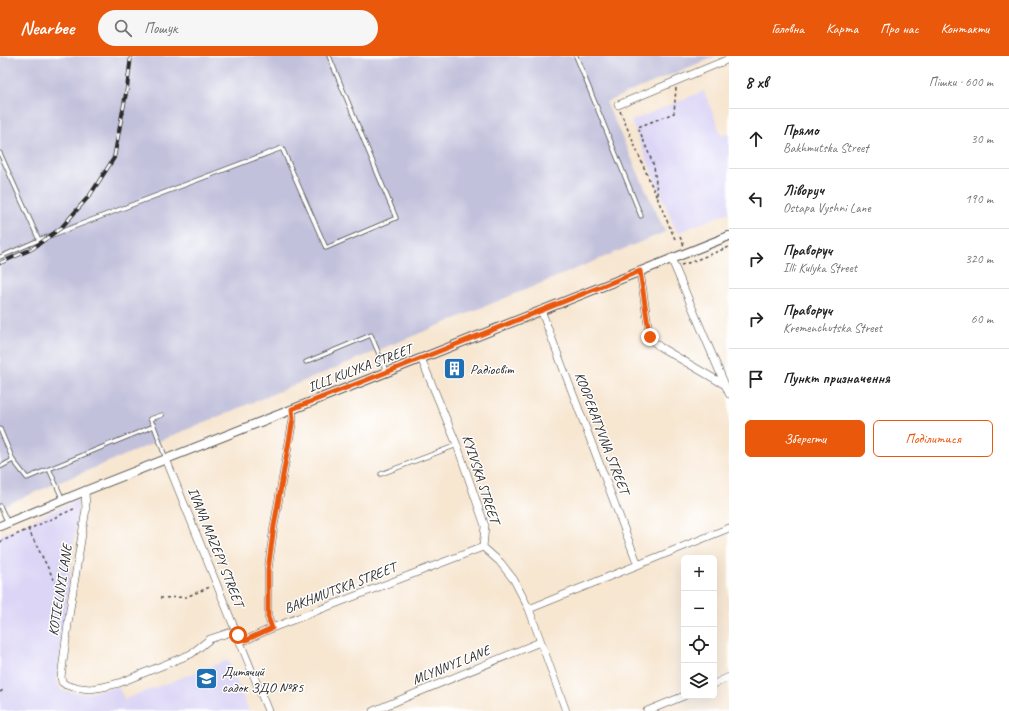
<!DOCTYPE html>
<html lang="uk">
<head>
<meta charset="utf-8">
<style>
	body { margin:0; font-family:Caveat,sans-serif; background:#f6f6f6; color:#222 }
	.controls { position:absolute; right:12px; bottom:12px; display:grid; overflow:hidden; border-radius:6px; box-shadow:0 4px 16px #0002 }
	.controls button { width:36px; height:36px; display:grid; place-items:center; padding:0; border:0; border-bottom:1px solid #e0e0e0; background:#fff; color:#222; font:20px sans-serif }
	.stop { position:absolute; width:12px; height:12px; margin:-9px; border:3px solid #ea580c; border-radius:50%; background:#fff }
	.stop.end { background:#ea580c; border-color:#fff; box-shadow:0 1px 4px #0008 }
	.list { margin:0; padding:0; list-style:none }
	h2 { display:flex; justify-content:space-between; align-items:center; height:52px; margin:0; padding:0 16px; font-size:17px }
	h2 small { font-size:13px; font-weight:400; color:#767676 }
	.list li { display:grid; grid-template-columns:26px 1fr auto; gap:12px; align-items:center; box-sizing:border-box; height:60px; padding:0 16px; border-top:1px solid #e0e0e0 }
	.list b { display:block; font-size:15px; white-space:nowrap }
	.list p { margin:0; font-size:13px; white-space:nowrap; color:#767676 }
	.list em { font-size:13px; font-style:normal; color:#767676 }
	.actions { display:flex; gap:8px; padding:12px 16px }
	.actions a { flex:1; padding:9px 0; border:1px solid #ea580c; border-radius:6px; text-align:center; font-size:14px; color:#ea580c }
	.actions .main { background:#ea580c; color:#fff }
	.icon { flex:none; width:22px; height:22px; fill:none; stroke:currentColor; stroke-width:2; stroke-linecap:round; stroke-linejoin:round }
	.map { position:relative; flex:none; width:729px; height:655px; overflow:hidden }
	header { display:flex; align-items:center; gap:24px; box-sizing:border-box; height:56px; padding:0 20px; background:#ea580c; color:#fff }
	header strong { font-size:19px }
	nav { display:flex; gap:22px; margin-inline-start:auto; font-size:14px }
	.search { width:280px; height:36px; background:#f6f6f6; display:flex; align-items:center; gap:10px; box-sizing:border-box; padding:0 14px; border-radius:22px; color:#767676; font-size:15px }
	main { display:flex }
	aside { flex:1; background:#fff }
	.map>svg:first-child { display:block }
	.built { fill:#dcd5f6 }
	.industrial { fill:#c2c1dc }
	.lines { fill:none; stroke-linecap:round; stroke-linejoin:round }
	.service-casing { stroke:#4a4744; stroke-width:5 }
	.minor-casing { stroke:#4a4744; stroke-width:8 }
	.tertiary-casing { stroke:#4a4744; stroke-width:10 }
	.path { stroke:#4a4744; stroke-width:1.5; stroke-dasharray:3 3; stroke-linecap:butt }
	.service { stroke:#fff; stroke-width:3.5 }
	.minor { stroke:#fff; stroke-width:7 }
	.tertiary { stroke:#fff; stroke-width:8 }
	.rail-casing { stroke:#2b2b2b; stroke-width:4 }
	.rail { stroke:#fff; stroke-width:2.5; stroke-dasharray:8; stroke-linecap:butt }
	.route { stroke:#ea580c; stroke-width:5 }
	.labels { text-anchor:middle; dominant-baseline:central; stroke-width:3; stroke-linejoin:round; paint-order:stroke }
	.street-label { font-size:14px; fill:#2b2b2b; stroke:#fff }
	.poi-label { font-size:14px; fill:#2b2b2b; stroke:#fff; text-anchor:start }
</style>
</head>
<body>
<header>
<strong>Nearbee</strong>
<div class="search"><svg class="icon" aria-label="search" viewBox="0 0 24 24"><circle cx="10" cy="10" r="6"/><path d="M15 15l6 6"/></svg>Пошук</div>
<nav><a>Головна</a><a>Карта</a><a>Про нас</a><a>Контакти</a></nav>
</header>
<main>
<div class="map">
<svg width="729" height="655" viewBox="0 0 729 655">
	<rect width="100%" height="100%" fill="#fff"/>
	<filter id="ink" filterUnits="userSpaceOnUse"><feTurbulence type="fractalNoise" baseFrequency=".025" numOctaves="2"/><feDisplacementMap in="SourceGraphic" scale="8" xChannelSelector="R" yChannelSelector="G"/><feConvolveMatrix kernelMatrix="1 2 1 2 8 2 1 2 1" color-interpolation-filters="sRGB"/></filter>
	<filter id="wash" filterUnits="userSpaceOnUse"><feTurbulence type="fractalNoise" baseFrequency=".012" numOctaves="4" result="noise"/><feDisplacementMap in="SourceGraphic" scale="16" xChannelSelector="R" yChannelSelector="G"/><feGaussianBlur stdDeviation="0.9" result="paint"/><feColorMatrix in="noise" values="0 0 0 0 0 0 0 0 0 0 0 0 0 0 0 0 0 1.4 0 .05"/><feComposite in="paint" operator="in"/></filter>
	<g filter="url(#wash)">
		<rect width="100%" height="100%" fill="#f7e6d0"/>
		<path class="built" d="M704 35 722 80 729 77V156L677 177 631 65Z
			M79 443 57 626 62 635 89 637 118 630 128 651 125 643 228 604 249 655H0V479Z"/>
		<path class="industrial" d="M0 0H716L606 46 665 176 50 430 0 451Z"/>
	</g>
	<g filter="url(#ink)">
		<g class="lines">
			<defs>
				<path id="service" d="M576 0 641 160
					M0 97 39 184 0 201
					M39 184 282 92 326 192 396 162 329 0
					M306 306 371 279 386 315
					M154 370 150 363 162 359
					M0 373 13 404 27 422 154 370 166 403
					M0 411 13 404
					M49 413 63 444
					M381 418 457 389
					M0 450 8 467"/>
				<path id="minor" d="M618 49 729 3
					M671 202 729 338
					M640 215 649 276 650 281 654 286 660 291 725 329
					M541 254 638 509
					M421 302 457 389 485 470 483 491 500 506 514 524 529 553 566 655
					M166 403 268 655
					M85 435 86 453 70 553 62 614 61 621 62 626 66 629 73 631 90 633 103 631 119 627 191 598 210 583 231 576 246 584 272 572 483 491
					M529 553 729 472
					M272 572 268 561V514L274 470 293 363 292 353
					M714 628 729 621
					M373 655 540 586
					M647 655 684 640"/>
				<path id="tertiary" d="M0 470 85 435 387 316 729 180"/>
			</defs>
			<use href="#service" class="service-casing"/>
			<use href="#minor" class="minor-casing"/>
			<use href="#tertiary" class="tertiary-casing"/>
			<path class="path" d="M620 55 657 142
				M680 181 684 190
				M675 183 658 144 654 110 638 71 674 57 676 32
				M681 209 691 206 729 191
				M28 473 64 543
				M0 486 76 452
				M160 542 186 541 210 531
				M0 636 5 633"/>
			<use href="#service" class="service"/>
			<use href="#minor" class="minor"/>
			<use href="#tertiary" class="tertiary"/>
			<defs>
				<path id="rail" d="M0 207 32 193 61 172 90 139 114 102 127 32 131 0"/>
			</defs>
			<use href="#rail" class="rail-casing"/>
			<use href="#rail" class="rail"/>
		</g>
	</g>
	<g class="lines" filter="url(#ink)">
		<path class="route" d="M238 579 246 584 272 572 268 561V514L274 470 293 363 292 353 387 316 640 215 649 276 650 281"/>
	</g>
	<defs>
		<symbol id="building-square" viewBox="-11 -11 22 22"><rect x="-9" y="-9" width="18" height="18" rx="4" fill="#1f6fb2" stroke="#fff"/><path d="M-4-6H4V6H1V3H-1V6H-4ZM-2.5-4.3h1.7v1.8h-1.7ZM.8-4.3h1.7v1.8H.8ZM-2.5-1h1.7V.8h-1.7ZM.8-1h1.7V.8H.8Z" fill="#fff"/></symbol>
		<symbol id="school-square" viewBox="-11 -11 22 22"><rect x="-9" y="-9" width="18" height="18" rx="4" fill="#1f6fb2" stroke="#fff"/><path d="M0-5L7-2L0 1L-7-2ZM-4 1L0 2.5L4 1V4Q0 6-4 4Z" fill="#fff"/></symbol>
	</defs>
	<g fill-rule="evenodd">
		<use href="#building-square" x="442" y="300" width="25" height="25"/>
		<use href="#school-square" x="194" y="610" width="25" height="25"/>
	</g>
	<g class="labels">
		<g class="street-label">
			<text transform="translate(360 312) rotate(-21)">ILLI KULYKA STREET</text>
			<text transform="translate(602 377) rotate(69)">KOOPERATYVNA STREET</text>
			<text transform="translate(481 423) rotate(72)">KYIVSKA STREET</text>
			<text transform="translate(216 491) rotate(68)">IVANA MAZEPY STREET</text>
			<text transform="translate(340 532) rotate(-21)">BAKHMUTSKA STREET</text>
			<text transform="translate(60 534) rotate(-81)">KOTIELNYI LANE</text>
			<text transform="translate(451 609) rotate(-22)">MLYNNYI LANE</text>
		</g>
		<g class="poi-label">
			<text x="470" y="313">Радіосвіт</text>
			<text x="222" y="615">Дитячий<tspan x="222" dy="16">садок ЗДО №85</tspan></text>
		</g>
	</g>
</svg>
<div class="controls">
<button>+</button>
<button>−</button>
<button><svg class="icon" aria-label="locate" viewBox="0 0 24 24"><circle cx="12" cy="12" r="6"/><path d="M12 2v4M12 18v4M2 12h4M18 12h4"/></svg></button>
<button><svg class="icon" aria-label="layers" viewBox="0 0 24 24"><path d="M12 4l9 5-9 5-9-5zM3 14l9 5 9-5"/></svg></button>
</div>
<div class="stop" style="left:238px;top:579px"></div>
<div class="stop end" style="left:650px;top:281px"></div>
</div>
<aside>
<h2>8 хв<small>Пішки · 600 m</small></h2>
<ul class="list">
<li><svg class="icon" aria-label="ahead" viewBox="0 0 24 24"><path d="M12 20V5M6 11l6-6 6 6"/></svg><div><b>Прямо</b><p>Bakhmutska Street</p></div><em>30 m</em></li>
<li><svg class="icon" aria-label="left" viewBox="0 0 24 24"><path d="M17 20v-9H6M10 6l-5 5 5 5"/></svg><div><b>Ліворуч</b><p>Ostapa Vyshni Lane</p></div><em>190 m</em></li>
<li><svg class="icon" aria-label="right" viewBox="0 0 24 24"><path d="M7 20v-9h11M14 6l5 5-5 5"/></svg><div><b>Праворуч</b><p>Illi Kulyka Street</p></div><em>320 m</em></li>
<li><svg class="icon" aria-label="right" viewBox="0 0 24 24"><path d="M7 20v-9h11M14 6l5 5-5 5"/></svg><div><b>Праворуч</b><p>Kremenchutska Street</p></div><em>60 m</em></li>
<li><svg class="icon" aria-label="arrive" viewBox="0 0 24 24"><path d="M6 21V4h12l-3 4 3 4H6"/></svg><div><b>Пункт призначення</b></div></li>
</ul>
<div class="actions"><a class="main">Зберегти</a><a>Поділитися</a></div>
</aside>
</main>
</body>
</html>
